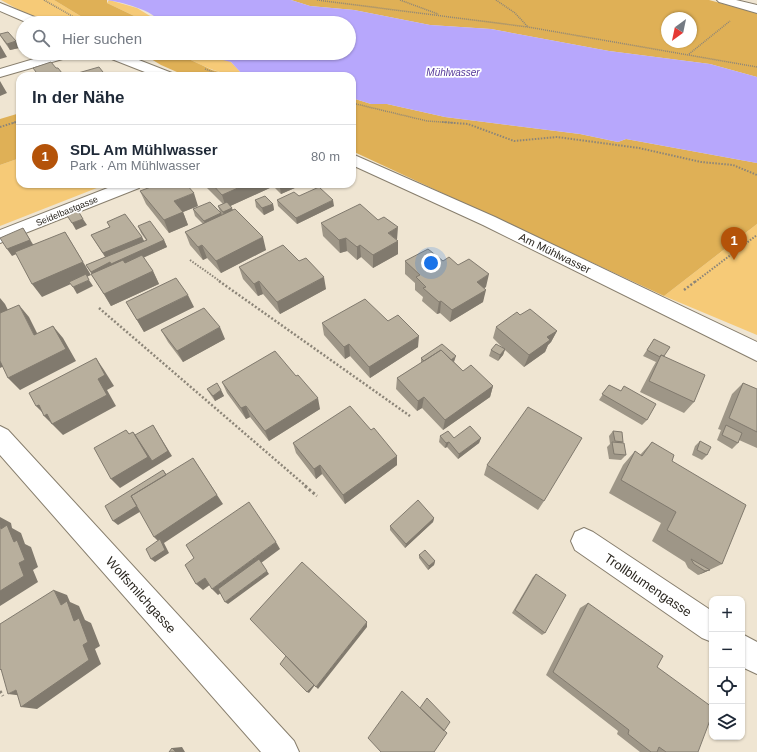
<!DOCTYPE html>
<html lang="de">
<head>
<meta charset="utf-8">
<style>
	body { margin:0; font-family:Arial,sans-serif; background:#f2f2f3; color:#1f2937 }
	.controls { position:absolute; right:12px; bottom:12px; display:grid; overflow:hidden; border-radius:8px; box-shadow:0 1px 3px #0004 }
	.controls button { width:36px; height:36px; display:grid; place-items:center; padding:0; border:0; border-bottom:1px solid #e0e1e3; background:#fff; color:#1f2937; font:20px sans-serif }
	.compass { position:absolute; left:661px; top:12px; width:36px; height:36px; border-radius:50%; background:#fff; box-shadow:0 1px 3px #0004; rotate:213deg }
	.you { position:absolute; left:431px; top:263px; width:14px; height:14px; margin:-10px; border:3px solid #fff; border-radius:50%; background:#1a73e8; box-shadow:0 0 0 6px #1a73e833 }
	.badge { display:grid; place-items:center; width:26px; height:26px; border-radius:50%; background:#b45309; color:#fff; font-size:13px; font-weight:700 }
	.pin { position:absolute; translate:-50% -33px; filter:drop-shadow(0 1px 2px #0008) }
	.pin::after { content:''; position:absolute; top:21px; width:14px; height:12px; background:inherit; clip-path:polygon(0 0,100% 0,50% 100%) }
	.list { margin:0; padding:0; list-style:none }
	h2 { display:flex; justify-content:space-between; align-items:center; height:52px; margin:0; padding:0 16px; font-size:17px }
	h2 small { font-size:13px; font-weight:400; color:#747a83 }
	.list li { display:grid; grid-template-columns:26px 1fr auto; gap:12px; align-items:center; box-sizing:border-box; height:64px; padding:0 16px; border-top:1px solid #e0e1e3 }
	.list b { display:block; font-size:15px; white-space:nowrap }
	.list p { margin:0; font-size:13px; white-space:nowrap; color:#747a83 }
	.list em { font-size:13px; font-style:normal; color:#747a83 }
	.icon { flex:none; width:22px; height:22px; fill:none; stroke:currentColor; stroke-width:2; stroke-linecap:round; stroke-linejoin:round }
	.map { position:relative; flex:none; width:757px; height:752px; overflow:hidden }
	.search { position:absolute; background:#fff; box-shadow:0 1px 3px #0004; left:16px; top:16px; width:340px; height:44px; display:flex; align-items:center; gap:10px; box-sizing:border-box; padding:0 14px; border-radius:22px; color:#747a83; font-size:15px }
	.panel { position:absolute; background:#fff; box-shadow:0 1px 3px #0004; left:16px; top:72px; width:340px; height:116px; border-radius:12px }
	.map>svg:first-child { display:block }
	.green { fill:#f6ca77 }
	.forest { fill:#dfb056; fill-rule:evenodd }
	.water { fill:#b7a7fc }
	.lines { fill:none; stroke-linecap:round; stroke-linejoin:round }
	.street-casing { stroke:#877e6d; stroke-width:2 }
	.path-far3 { stroke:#8c8578; stroke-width:1.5; stroke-dasharray:1 1; stroke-linecap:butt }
	.path-far2 { stroke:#8c8578; stroke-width:2; stroke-dasharray:1.5 1.5; stroke-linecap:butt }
	.path-far1 { stroke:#8c8578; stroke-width:2.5; stroke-dasharray:2 2; stroke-linecap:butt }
	.path { stroke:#8c8578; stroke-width:3; stroke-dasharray:2.5 2.5; stroke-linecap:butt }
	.street { fill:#fff; fill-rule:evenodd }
	.wall { fill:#9e9687 }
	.shaded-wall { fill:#817a6e }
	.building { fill:#b8af9d; stroke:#817a6e }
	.labels { text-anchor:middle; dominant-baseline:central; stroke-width:3.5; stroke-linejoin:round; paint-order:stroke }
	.far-street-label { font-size:9px; fill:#2b2720; stroke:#fff }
	.far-water-label { font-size:10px; font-style:italic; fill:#543899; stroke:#fff }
	.street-label { font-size:11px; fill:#2b2720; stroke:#fff }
	.near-street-label { font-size:13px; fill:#2b2720; stroke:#fff }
</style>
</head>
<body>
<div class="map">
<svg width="757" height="752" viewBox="0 0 757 752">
	<rect width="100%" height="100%" fill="#efe5d2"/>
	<path class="green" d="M1 0H54L92 23H51L21 11Z
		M109 0 137 8 160 22 149 23 107 3Z
		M176 53H214L215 55 231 62 244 76C220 76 198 63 176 53Z
		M20 158V184H107L0 226V165Z
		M757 224V335L664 296Z"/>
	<path class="forest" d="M54 0H107V3L149 23H92Z
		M291 0H709L757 13V77L710 64 609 51 491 29 430 25 354 10 310 6ZM667 18H691V42H667Z
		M141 53H176L212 70 233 76H186L161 65Z
		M352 98 371 104H387L445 117 580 134 618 142 626 139 757 163V224L664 296 352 151Z
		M20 113V158L0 165V119Z"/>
	<path class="water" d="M107 0H291L310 6 354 10 430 25 491 29 609 51 710 64 757 77V163L626 139 618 142 580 134 445 117 387 104H371L352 98V76H244L231 62 223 60 214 53H349V23H160C155 10 120 2 107 0Z"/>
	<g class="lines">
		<defs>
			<path id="street" d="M717 0H736L757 5V13L719 2Z
				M0 3 42 20 44 23H28L0 11Z
				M54 53H75L73 56 0 77V69Z
				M102 53H121L172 73 174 76H155L104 56Z
				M352 154 495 217 757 342V361L483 225 352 165Z
				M118 184H141L139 188 0 243V230Z
				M0 426 8 430 294 741 299 752H261L0 455Z
				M584 528 593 532 712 611V642L702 638 575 550 571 541 575 532Z
				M742 634 757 642V674L742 667Z"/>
		</defs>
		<use href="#street" class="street-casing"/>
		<path class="path-far3" d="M44 0 84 23
			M317 0 528 27 757 67
			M400 0 438 14
			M496 0 515 13 528 27
			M689 54 730 21
			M205 69 224 76
			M352 103 427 121 456 123
			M13 123 20 121"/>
		<path class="path-far2" d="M442 122 468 124 514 141 557 137 639 148 701 162 733 165 757 175
			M0 127 16 122
			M190 260 221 282
			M695 282 757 235"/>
		<path class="path-far1" d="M219 281 410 416
			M684 290 696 281
			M99 308 307 487"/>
		<path class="path" d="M305 486 317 496
			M0 691 3 696"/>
		<use href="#street" class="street"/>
	</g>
	<path class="wall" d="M23 28V40L19 32H21L20 29Z
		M0 35 16 41 19 48 10 50 3 40Z
		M203 184H272V187L230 206 233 210 266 250 221 273 207 258 203 260 190 245 185 232 203 224 195 216 193 209 220 212 218 206 223 204Z
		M274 184H304L281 194 275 188Z
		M140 191 198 206 183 212 188 225 169 233 146 204Z
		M299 196 334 206 297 224 278 206 277 200Z
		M255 200 273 204 274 210 264 215 256 207Z
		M107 222 142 237 144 241 146 240 141 233 138 226 164 240 167 247 143 258 153 271 159 284 111 306 86 265 105 257 91 235 110 227Z
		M321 223 397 240 398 254 373 268 361 257 357 260 347 251 340 253 323 236Z
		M405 261H443L486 287 484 288 483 302 450 322 440 313 437 314 422 301 423 297 415 290V283L405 274Z
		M239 267 326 289 280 314 263 294 258 296 243 279Z
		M126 302 194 307 144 332Z
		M520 315 557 331 551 342 548 345 545 352 524 367 505 350 503 355 498 361 489 356 491 350 503 348 493 338 496 327Z
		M388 321 418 347 370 378 350 356 345 359 324 335 322 323Z
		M161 330 225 339 183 362 168 342Z
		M654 339 664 356 694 402 684 413 640 392 653 367 656 362 643 356Z
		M421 358 454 362 463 371 493 386 490 397 443 430 422 408 417 411 396 389 397 378 421 363Z
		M222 382 320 409 269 441 250 417 246 419 227 393Z
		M743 383 757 389V448L739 440 738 443 732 449 717 440 721 430 718 429 732 394Z
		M609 385 621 391 647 420 642 425 599 400Z
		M207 389 221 390 224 396 215 401 210 394Z
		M371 430 397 456V465L345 504 322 474 316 479 296 453 293 443Z
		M613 431 623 442 622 443 626 455 621 460 609 459 607 447 610 444 609 436Z
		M440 436 454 438H481L479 443 458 459 447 447 445 448 439 442Z
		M700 441 707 455 702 460 692 455 695 446Z
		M652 442 672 461 722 564 703 573 698 575 688 568 685 562 652 541 661 523 609 493 623 465 635 451 640 455Z
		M487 465 544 501 538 510 484 475Z
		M434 518 433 522 405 548 390 530V526Z
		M419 555 435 561 434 565 428 570 419 558Z
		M536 574 545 633 542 635 512 613 533 577Z
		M588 603 657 667 698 752H640L617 734 618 731 546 675 580 608Z"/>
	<path class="shaded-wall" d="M16 41 19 48 10 50 7 44Z
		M0 45 7 57 0 59Z
		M33 53H43L34 55Z
		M103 72 105 76H90Z
		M62 73 64 76H52Z
		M0 81 7 93 0 96Z
		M247 184H272V187L226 208 222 195Z
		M288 184H304L281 194 280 188Z
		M194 193 198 206 183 212 188 225 169 233 164 220 174 201Z
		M333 200 334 206 297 224 296 218Z
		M273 204 274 210 264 215 262 208Z
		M232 208 234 214 225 218 223 212Z
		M221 213 223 220 206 228 204 221Z
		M83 219 87 225 76 230 72 223Z
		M398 227 397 240 388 233Z
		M23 228 34 246 12 256 7 249Z
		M65 232 91 275 42 297 32 284Z
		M142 237 145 243 107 260 103 253Z
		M263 237 266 250 221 273 216 261Z
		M346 238 347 251 340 253 339 240Z
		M164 240 167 247 115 270 111 264Z
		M398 241V254L373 268V255Z
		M202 245 207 258 203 260 198 247Z
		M360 245 361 257 357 260V247Z
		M110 262 114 269 95 279 91 272Z
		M153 271 159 284 111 306 104 294Z
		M489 274 486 287 474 294 477 282Z
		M324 277 326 289 280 314 277 302Z
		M89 280 93 286 77 294 73 287Z
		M259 281 263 294 258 296 254 284Z
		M486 290 483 302 450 322 452 310Z
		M188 295 194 307 144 332 137 320Z
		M0 298 5 304 11 316 0 320Z
		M441 301 440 313 437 314 439 302Z
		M19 305 29 317 44 347 34 335Z
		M53 326 63 338 76 361 20 390 8 378Z
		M220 327 225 339 183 362 177 351Z
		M557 331 551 342 548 345 545 352 524 367 529 355 547 337Z
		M419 336 418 347 370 378 369 367Z
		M349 344 350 356 345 359 344 347Z
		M505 349 503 355 498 361 500 355Z
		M456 356 454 362 446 368 447 362Z
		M0 357 8 364 0 368Z
		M96 358 104 370 114 386 107 390 116 406 63 435 44 416 45 415 36 406 98 379Z
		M493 386 490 397 443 430 445 420Z
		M221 390 224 396 215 401 213 396Z
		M424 397 422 408 417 411 418 401Z
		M318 398 320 409 269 441 265 431Z
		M246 406 250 417 246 419 241 408Z
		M153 425 172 456 120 488 111 479 126 430 133 439V432L141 442Z
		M481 438 479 443 458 459 459 454Z
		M449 442 447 447 445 448 446 443Z
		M397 456V465L345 504 343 495Z
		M193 458 223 504 164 543 169 553 155 562 151 559 162 545 154 537Z
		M320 465 322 474 316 479 314 469Z
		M163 470 167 475 143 510 118 525 113 521Z
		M0 517 11 523 12 528 21 533 25 544 31 547 38 567 33 570 38 582 0 606V591L19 563 14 542 1 529 0 525Z
		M434 518 433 522 405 548 406 544Z
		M276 542 280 549 218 595 212 589Z
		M435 561 434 565 428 570 429 566Z
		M710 570 703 573 698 575 705 571Z
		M267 571 269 574 228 604 225 602Z
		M205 578 211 584 203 590 196 584Z
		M54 590 67 595 70 602 79 606 85 620 91 623 100 646 95 649 101 664 37 709 21 707 83 645 74 621 61 605Z
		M367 622V627L318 689 316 687Z
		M314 684 315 685 309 693 307 692Z
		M16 690 24 696 8 694Z
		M182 747 185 752H176L172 748Z"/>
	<path class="building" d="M23 28V37L19 32H21L20 29Z
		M8 32 16 41 7 44 0 35V34Z
		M51 62 56 68H58L62 73 52 76H39L33 68Z
		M99 67 103 72 90 76H72L71 75Z
		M159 184H186L194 193 174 201 183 212 164 220 140 191Z
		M212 184H247L222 195Z
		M276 184H288L280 188Z
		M319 187 333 200 296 218 277 200 294 192 299 196Z
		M265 196 273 204 262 208 255 200Z
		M210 202 221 213 204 221 193 209Z
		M227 202 232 208 223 212 218 206Z
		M360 204 378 220 384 217 398 227 388 233 398 241 373 255 360 245 357 247 346 238 339 240 321 223Z
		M77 209 83 219 72 223 66 214Z
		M235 209 263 237 216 261 202 245 198 247 185 232Z
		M125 214 142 237 103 253 91 235 110 227 107 222Z
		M150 221 164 240 111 264 110 262 91 272 86 265 147 240 138 226Z
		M23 228 30 240 7 249 0 238Z
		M65 232 83 262 32 284 15 252Z
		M283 245 299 261 306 258 324 277 277 302 259 281 254 284 239 267Z
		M428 249 443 261 449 257 458 265 469 259 489 274 477 282 486 290 452 310 441 301 439 302 423 288 426 287 416 277 420 275 405 261Z
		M142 255 153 271 104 294 91 274 123 260 125 263Z
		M86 274 89 280 73 287 69 282Z
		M176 278 188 295 137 320 126 302Z
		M365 299 388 321 398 315 419 336 369 367 349 344 344 347 322 323Z
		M19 305 34 335 53 326 66 349 8 378 0 361V313Z
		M204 308 220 327 177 351 161 330Z
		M530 309 557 331 547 337 550 340 529 355 496 327 517 312 520 315Z
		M654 339 670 347 664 356 661 355 660 357 647 350Z
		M442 344 456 356 451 360 441 350 424 361 421 358Z
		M496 344 505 349 500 355 491 350Z
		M441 350 463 371 471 365 493 386 445 420 424 397 418 401 397 378Z
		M275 351 296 376 298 375 318 398 265 431 246 406 241 408 222 382Z
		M661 355 705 375 694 402 649 381Z
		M96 358 105 375 98 379 107 395 52 424 47 414 44 416 39 405 36 406 29 393Z
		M217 383 221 390 213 396 207 389Z
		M743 383 757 389V432L729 418Z
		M609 385 621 391 624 386 656 404 647 420 602 394Z
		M350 406 371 430 374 428 397 456 343 495 320 465 314 469 293 443Z
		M528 407 582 438 544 501 487 465Z
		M153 425 168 451 152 461 135 435Z
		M726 425 742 433 738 443 722 435Z
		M470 426 481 438 459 454 449 442 446 443 440 436 448 431 454 438Z
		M126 430 129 434 133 432 148 457 111 479 94 448Z
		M613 431 622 432 623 442 615 441Z
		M700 441 711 447 707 455 697 450Z
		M612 442 624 443 626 455 614 454Z
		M652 442 674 455 672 461 746 505 722 564 667 530 676 512 621 480 635 451 642 456Z
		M193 458 217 495 154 537 131 496Z
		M163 470 166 475 131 496 137 506 113 521 105 506Z
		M418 500 434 518 406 544 390 526Z
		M249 502 276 542 212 589 205 578 196 584 185 565 194 558 186 545Z
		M0 525 1 529 7 525 14 542 17 540 25 560 19 563 24 576 0 591Z
		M160 539 165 550 151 559 146 549Z
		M425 550 435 561 429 566 419 555Z
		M259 559 267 571 225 602 218 589Z
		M691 559 710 570 705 571 694 564Z
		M302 562 367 622 316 687 250 619Z
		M536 574 566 595 545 633 515 610Z
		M54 590 61 605 67 601 74 621 79 618 88 642 83 645 89 660 21 707 16 690 8 694 1 669 0 670V624Z
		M588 603 663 656 657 667 712 707V715L698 752H666L659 747 657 752H651L628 734 629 730 553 672Z
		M286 656 314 685 307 692 280 664Z
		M402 691 447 733 434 752H381L368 738Z
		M427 698 450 722 444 731 420 708Z
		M172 748 176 752H169Z"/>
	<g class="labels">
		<g class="far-street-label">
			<text transform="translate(67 211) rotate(-22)">Seidelbastgasse</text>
		</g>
		<g class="far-water-label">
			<text x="453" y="72">Mühlwasser</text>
		</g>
		<g class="street-label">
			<text transform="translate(555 253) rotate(26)">Am Mühlwasser</text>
		</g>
		<g class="near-street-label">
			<text transform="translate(648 585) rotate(34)">Trollblumengasse</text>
			<text transform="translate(141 595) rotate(48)">Wolfsmilchgasse</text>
		</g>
	</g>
</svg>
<div class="controls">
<button>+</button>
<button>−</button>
<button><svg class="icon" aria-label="locate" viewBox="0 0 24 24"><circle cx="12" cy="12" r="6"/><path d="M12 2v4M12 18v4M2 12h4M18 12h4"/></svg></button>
<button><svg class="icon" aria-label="layers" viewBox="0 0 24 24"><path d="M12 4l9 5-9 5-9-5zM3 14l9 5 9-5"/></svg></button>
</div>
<svg class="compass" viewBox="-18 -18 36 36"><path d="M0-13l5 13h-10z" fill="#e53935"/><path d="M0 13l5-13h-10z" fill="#747a83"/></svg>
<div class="you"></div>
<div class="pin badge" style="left:734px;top:260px">1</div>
<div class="search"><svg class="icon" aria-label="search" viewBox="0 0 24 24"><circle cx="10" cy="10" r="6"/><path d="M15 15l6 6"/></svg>Hier suchen</div>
<section class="panel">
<h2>In der Nähe<small></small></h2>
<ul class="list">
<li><span class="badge">1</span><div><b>SDL Am Mühlwasser</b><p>Park · Am Mühlwasser</p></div><em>80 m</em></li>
</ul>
</section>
</div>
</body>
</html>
